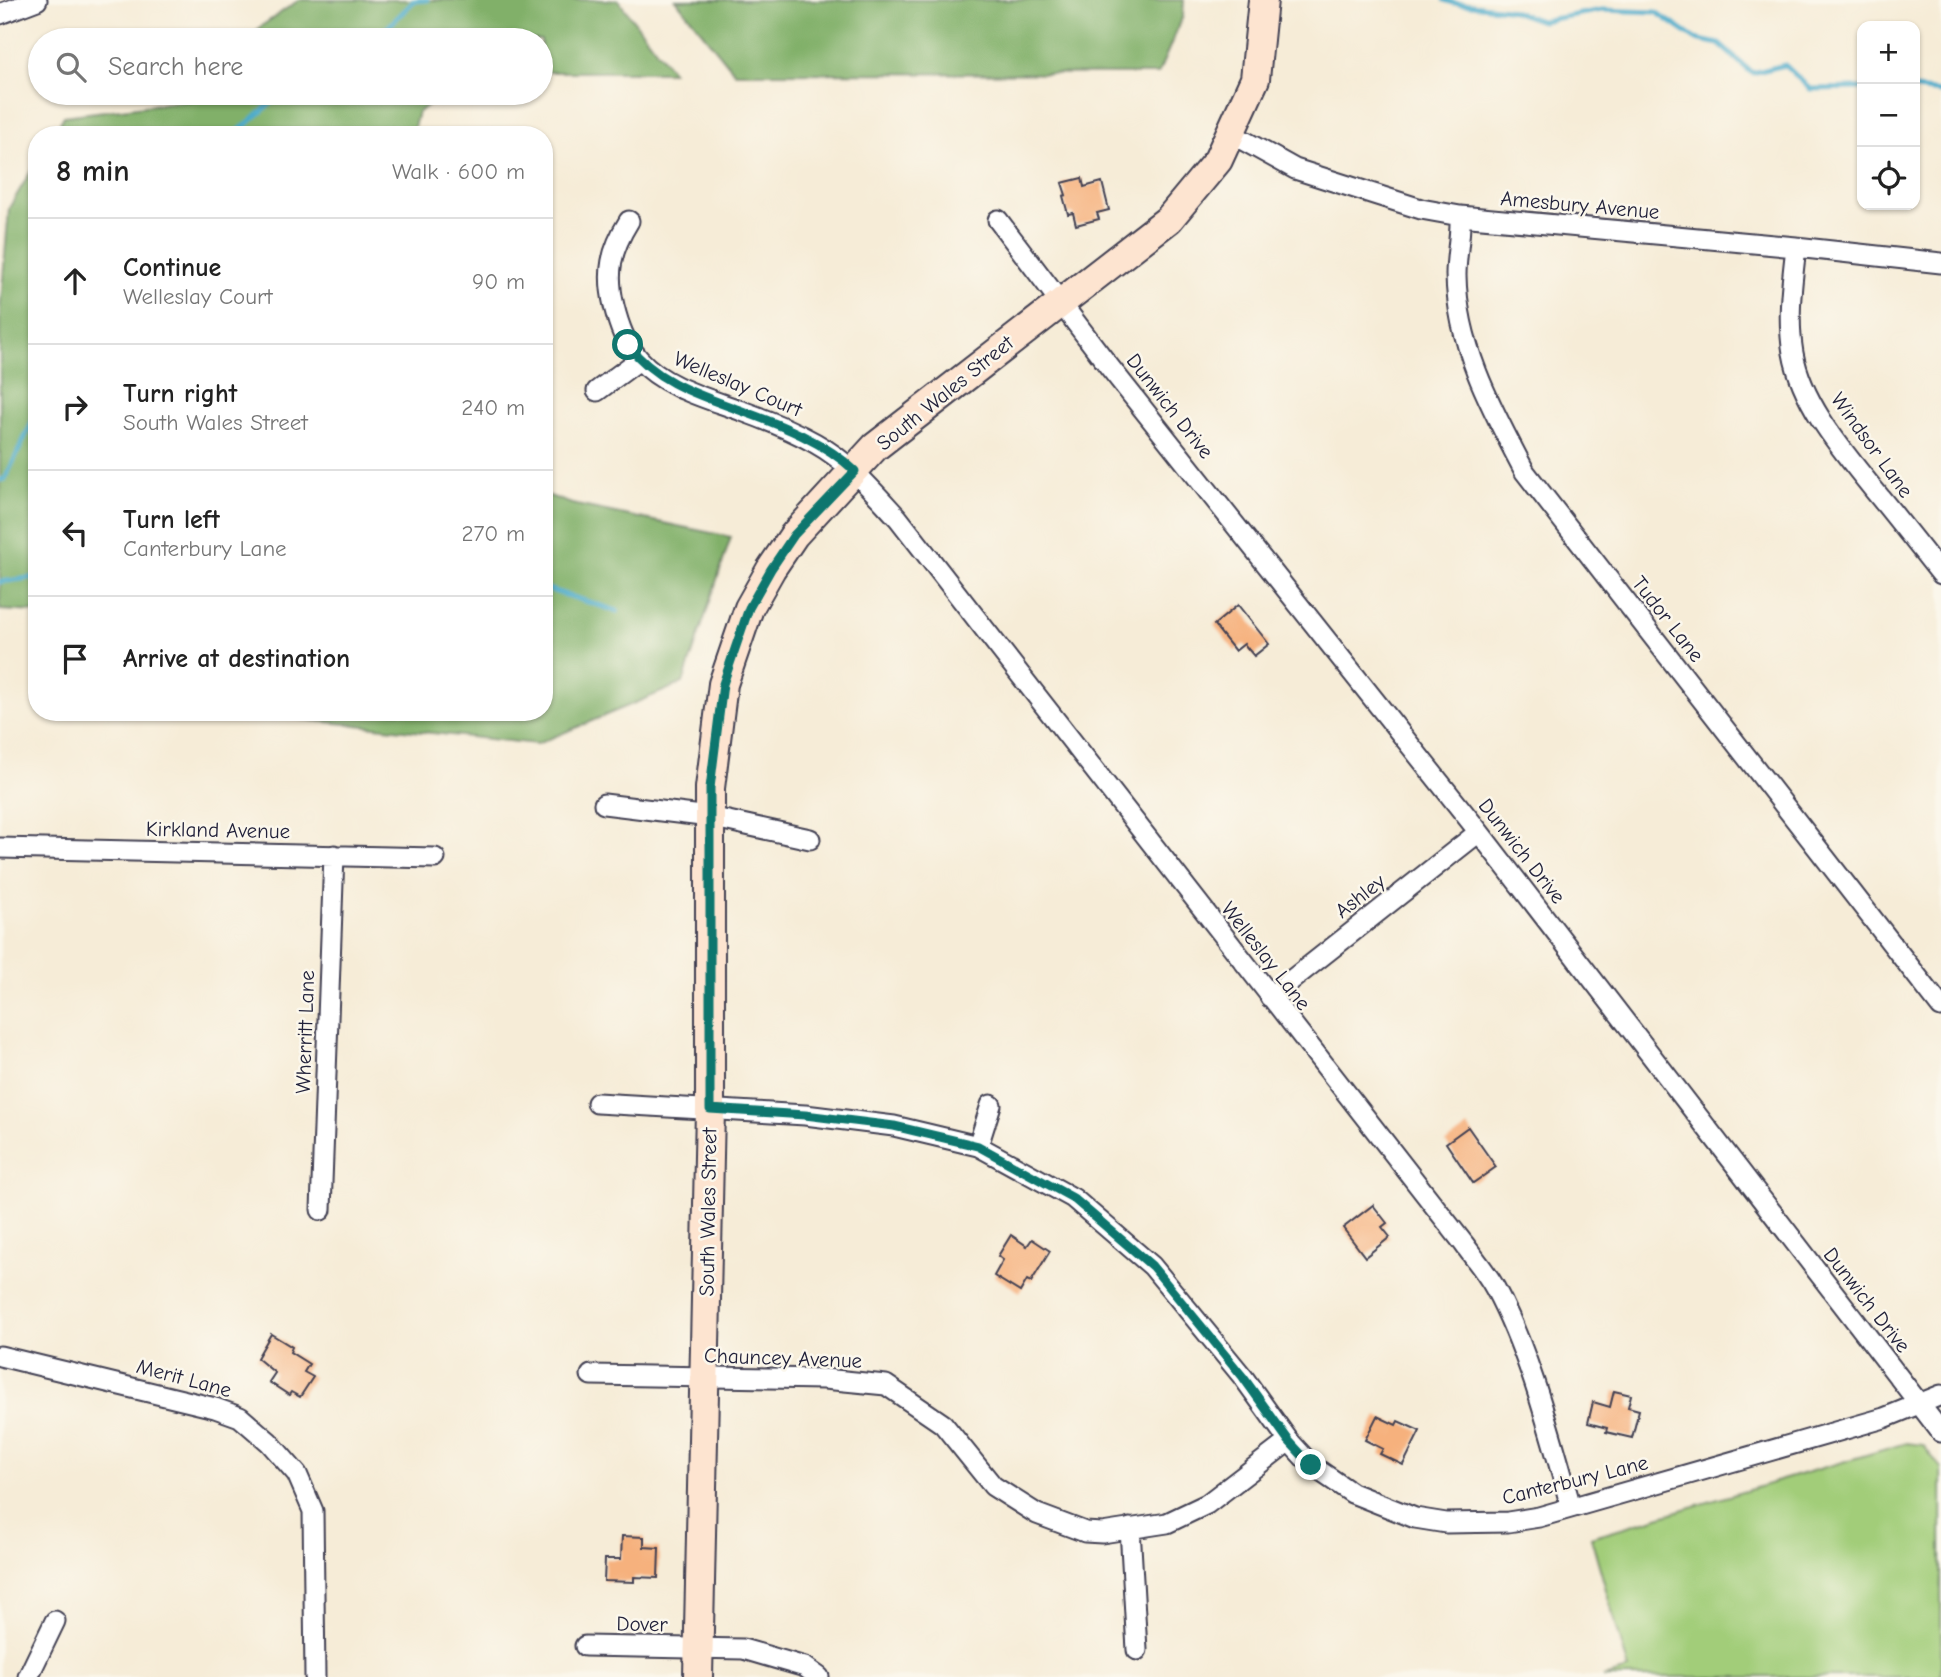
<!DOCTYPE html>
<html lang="en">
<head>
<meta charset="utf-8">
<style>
	body { margin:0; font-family:"Comic Neue",sans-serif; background:#f6f6f6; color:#222 }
	.controls { position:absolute; right:21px; top:21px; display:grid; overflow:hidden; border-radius:14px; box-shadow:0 2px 5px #0004 }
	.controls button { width:63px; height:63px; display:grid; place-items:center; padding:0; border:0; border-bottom:2px solid #e0e0e0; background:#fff; color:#222; font:35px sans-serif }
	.stop { position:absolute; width:21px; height:21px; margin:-16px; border:5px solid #0f766e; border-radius:50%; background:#fff }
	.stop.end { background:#0f766e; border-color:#fff; box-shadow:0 2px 7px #0008 }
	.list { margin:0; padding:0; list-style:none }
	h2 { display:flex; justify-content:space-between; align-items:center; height:91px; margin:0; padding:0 28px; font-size:30px }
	h2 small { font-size:23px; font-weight:400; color:#767676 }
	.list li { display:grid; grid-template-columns:46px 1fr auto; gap:21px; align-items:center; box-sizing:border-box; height:126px; padding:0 28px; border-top:2px solid #e0e0e0 }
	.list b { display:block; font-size:26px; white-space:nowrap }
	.list p { margin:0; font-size:23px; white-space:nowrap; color:#767676 }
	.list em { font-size:23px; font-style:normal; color:#767676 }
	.icon { flex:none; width:38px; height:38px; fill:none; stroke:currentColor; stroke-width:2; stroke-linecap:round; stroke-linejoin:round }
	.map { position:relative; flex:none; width:1941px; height:1677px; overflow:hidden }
	.search { position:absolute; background:#fff; box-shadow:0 2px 5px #0004; left:28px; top:28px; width:525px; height:77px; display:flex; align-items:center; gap:18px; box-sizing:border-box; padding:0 24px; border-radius:38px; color:#767676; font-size:26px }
	.panel { position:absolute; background:#fff; box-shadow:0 2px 5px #0004; left:28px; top:126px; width:525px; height:595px; border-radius:28px }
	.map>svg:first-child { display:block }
	.green { fill:#a2cd79; stroke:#62785a; stroke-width:2 }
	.forest { fill:#81b069; stroke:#526952; stroke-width:2 }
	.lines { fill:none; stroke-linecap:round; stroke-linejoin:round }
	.stream { stroke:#4babca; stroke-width:5 }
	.building { fill:#f6b17d }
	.street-casing { stroke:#424052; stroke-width:23 }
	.secondary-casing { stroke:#424052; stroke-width:32 }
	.street { stroke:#fff; stroke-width:19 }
	.secondary { stroke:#fde4d0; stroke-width:28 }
	.route { stroke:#0f766e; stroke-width:9 }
	.labels { text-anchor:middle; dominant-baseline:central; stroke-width:5; stroke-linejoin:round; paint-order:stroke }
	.street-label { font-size:21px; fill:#22223b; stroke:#fbf7ec }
</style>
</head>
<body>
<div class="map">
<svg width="1941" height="1677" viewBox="0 0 1941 1677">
	<rect width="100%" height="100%" fill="#fbf7ec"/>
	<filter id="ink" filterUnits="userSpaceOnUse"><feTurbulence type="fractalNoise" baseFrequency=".0143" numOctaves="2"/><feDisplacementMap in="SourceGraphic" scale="14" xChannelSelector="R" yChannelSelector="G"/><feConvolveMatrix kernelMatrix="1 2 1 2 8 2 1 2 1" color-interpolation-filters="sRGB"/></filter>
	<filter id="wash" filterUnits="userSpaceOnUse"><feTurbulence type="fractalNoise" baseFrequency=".00686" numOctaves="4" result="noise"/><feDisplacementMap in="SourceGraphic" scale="28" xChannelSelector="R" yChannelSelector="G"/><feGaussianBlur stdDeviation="1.57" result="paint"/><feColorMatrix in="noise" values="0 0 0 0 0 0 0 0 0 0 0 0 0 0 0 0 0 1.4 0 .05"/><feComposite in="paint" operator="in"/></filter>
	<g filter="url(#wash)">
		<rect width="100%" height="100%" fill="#f6ecd7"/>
		<path class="green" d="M1906 1443 1923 1445 1941 1468V1677H1603L1629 1670 1591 1537Z"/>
		<path class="forest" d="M299 0H618L673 72H541V40H250L260 27Z
			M676 0H1184L1183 16 1158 74 735 73Z
			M207 93H450L418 112 412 135H53L64 116 201 99Z
			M37 161V612L0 610V312L9 208Z
			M544 494 572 504 731 537 683 683 537 744 232 712H544Z"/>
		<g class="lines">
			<path class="stream" d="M1444 0 1453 3 1507 9 1541 21 1602 10 1656 12 1695 39 1719 44 1752 73 1785 65 1810 89 1862 88
				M367 40 382 33 414 1 427 0
				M1915 89 1941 92
				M234 135 283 93
				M0 480 5 479 37 412
				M0 582 37 577
				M544 588 617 611"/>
		</g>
		<g id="blocks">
			<path class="building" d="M1082 178 1084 187 1102 182 1109 210 1097 213 1099 219 1076 225 1073 213 1068 214 1063 196 1066 195 1062 183Z
				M1238 605 1269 644 1254 656 1244 644 1235 651 1214 625Z
				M1468 1127 1496 1167 1473 1183 1446 1143Z
				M1373 1205 1387 1223 1382 1227 1390 1237 1365 1257 1343 1228Z
				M1011 1235 1027 1246 1032 1239 1050 1251 1031 1282 1027 1280 1020 1292 994 1276 1003 1260 998 1256Z
				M271 1334 292 1347 290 1352 309 1364 304 1372 313 1377 300 1397 291 1392 289 1395 269 1382 275 1373 257 1358Z
				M1614 1391 1631 1395 1628 1407 1639 1410 1632 1438 1606 1432 1607 1428 1588 1423 1593 1402 1610 1407Z
				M1377 1416 1396 1425 1398 1421 1420 1431 1403 1465 1380 1454 1383 1449 1365 1440Z
				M622 1536 644 1537V1547L659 1548 658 1578 634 1577V1582L604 1581 605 1559H621Z"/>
		</g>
	</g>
	<g filter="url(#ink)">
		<use href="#blocks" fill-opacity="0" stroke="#424052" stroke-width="2"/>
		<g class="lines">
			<defs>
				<path id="street" d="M0 14 37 0
					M1230 133 1295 169 1421 209 1460 216 1796 247 1941 263
					M1460 216C1461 236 1456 255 1456 275 1457 347 1493 411 1525 472L1941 1007
					M998 220 1108 365 1479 832 1941 1432
					M629 221C611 250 606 272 614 306 619 326 625 343 639 359 665 388 707 398 742 411 767 420 792 430 815 443 849 462 872 490 898 518L1464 1244C1474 1258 1487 1273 1495 1288 1530 1353 1551 1437 1571 1507
					M1796 247C1792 283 1787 317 1793 353 1802 404 1843 451 1874 490 1897 518 1919 546 1941 574
					M597 391 639 360
					M604 804 710 817 810 839
					M0 848 435 858
					M1270 997 1479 832
					M597 1103 805 1115 894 1126 978 1146 1073 1198 1152 1266 1243 1377 1289 1441 1311 1465 1352 1493 1415 1518 1446 1523 1508 1522 1539 1517 1884 1418 1941 1395
					M978 1146 991 1105
					M321 1210 334 855
					M0 1356 215 1408 240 1417 269 1442 297 1474 313 1511 315 1677
					M591 1375 824 1379 886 1385 943 1424 993 1486 1037 1514 1085 1532 1102 1533 1167 1523 1207 1504 1289 1441
					M1130 1528 1137 1650
					M585 1646 743 1649 805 1667 819 1677
					M28 1677 55 1621"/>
				<path id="secondary" d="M698 1677 710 1109V788L723 684 749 608 771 569 794 535 875 447 1169 219 1218 160 1255 79 1263 0"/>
			</defs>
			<use href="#street" class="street-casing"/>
			<use href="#secondary" class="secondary-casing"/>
			<use href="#street" class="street"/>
			<use href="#secondary" class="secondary"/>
		</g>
	</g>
	<g class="lines" filter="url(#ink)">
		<path class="route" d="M628 345C657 383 699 395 742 411 781 425 825 442 855 471L794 535 771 569 749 608 723 684 710 788V1109L805 1115 894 1126 978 1146 1073 1198 1152 1266 1243 1377 1289 1441 1311 1465"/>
	</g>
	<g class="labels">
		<g class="street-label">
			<text transform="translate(1580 205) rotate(5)">Amesbury Avenue</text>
			<text transform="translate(738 384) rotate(23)">Welleslay Court</text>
			<text transform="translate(945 393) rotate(-39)">South Wales Street</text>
			<text transform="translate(1170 406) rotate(52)">Dunwich Drive</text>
			<text transform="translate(1872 445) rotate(54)">Windsor Lane</text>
			<text transform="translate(1668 619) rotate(52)">Tudor Lane</text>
			<text transform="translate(218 830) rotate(1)">Kirkland Avenue</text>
			<text transform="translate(1522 851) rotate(52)">Dunwich Drive</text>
			<text transform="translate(1360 896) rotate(-38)">Ashley</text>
			<text transform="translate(1266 956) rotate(52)">Welleslay Lane</text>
			<text transform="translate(305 1032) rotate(-88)">Wherritt Lane</text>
			<text transform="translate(708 1212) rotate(-89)">South Wales Street</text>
			<text transform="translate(1867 1300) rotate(52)">Dunwich Drive</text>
			<text transform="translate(783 1358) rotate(2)">Chauncey Avenue</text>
			<text transform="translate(184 1378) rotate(15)">Merit Lane</text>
			<text transform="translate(1575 1480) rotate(-14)">Canterbury Lane</text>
			<text transform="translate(642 1624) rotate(1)">Dover</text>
		</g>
	</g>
</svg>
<div class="controls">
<button>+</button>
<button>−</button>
<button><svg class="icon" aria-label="locate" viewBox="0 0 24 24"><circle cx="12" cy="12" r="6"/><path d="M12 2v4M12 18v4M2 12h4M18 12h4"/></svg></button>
</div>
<div class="stop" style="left:628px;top:345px"></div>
<div class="stop end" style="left:1311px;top:1465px"></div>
<div class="search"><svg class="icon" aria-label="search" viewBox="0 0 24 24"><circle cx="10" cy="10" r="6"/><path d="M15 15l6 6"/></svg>Search here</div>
<section class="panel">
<h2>8 min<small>Walk · 600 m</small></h2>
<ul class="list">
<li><svg class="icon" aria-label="ahead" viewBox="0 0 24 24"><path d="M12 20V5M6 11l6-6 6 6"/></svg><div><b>Continue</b><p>Welleslay Court</p></div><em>90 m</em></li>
<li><svg class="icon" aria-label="right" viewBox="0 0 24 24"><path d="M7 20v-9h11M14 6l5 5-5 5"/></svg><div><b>Turn right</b><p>South Wales Street</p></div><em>240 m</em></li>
<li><svg class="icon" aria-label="left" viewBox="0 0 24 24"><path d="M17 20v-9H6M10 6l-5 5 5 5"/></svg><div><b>Turn left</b><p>Canterbury Lane</p></div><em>270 m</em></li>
<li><svg class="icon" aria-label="arrive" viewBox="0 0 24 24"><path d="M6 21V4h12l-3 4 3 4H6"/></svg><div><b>Arrive at destination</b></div></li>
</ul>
</section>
</div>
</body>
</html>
